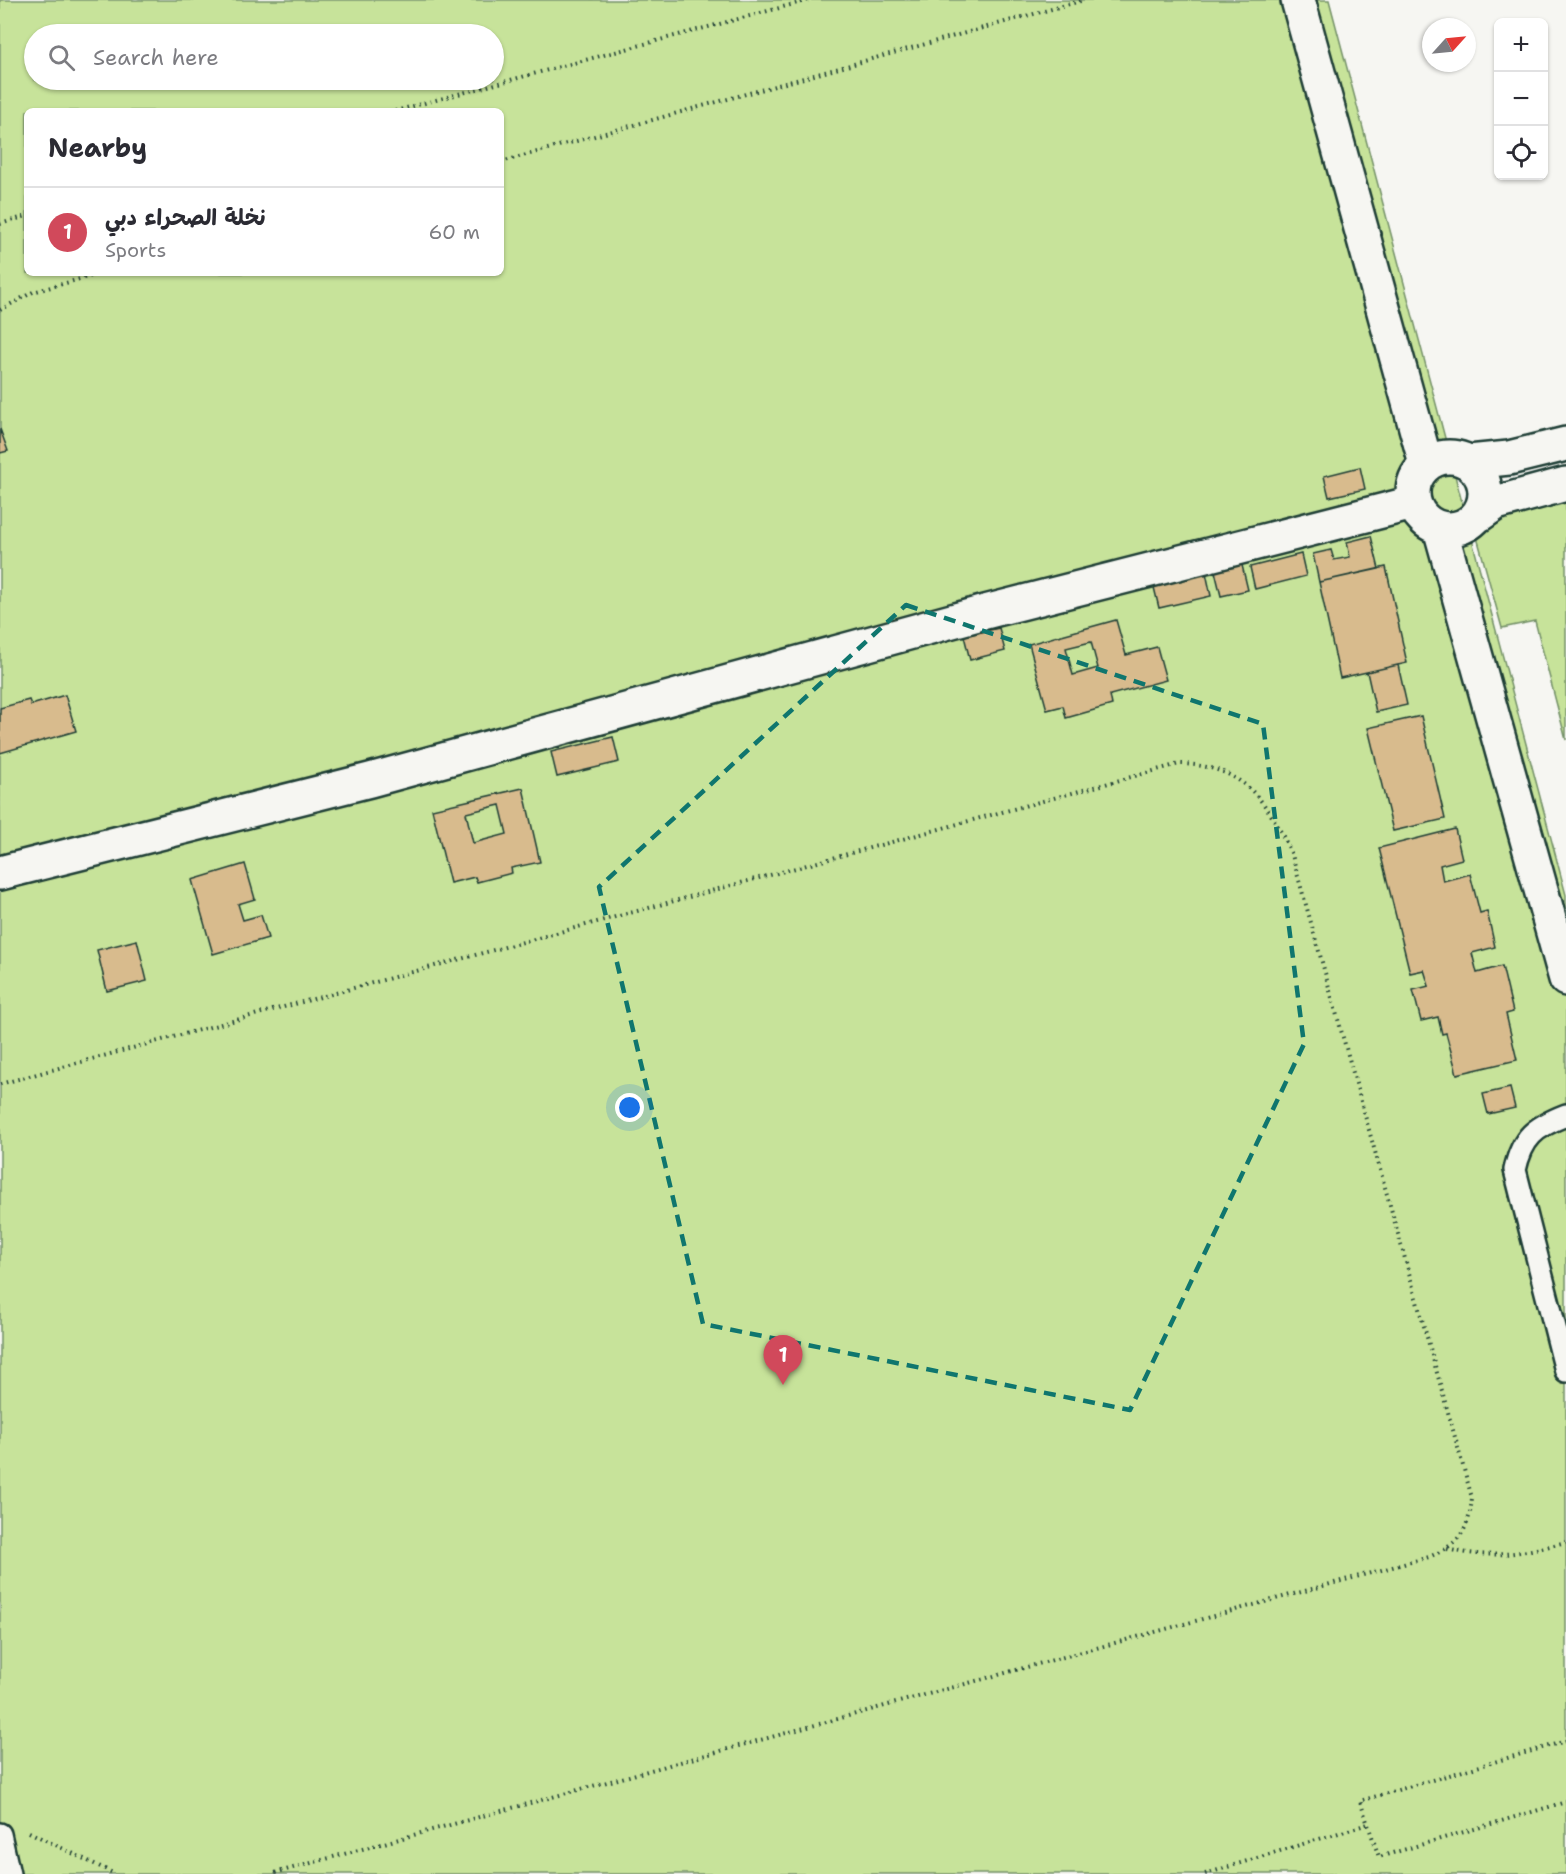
<!DOCTYPE html>
<html lang="en">
<head>
<meta charset="utf-8">
<style>
	body { margin:0; font-family:"Shantell Sans","Playpen Sans Arabic",sans-serif; background:#f7f7f7; color:#2b2b33 }
	.controls { position:absolute; right:18px; top:18px; display:grid; overflow:hidden; border-radius:9px; box-shadow:0 2px 4px #0004 }
	.controls button { width:54px; height:54px; display:grid; place-items:center; padding:0; border:0; border-bottom:2px solid #e1e1e2; background:#fff; color:#2b2b33; font:30px sans-serif }
	.compass { position:absolute; left:1422px; top:18px; width:54px; height:54px; border-radius:50%; background:#fff; box-shadow:0 2px 4px #0004; rotate:63deg }
	.you { position:absolute; left:630px; top:1108px; width:21px; height:21px; margin:-15px; border:4px solid #fff; border-radius:50%; background:#1a73e8; box-shadow:0 0 0 9px #1a73e833 }
	.badge { display:grid; place-items:center; width:39px; height:39px; border-radius:50%; background:#d1495b; color:#fff; font-size:20px; font-weight:700 }
	.pin { position:absolute; translate:-50% -50px; filter:drop-shadow(0 2px 3px #0008) }
	.pin::after { content:''; position:absolute; top:32px; width:21px; height:18px; background:inherit; clip-path:polygon(0 0,100% 0,50% 100%) }
	.list { margin:0; padding:0; list-style:none }
	h2 { display:flex; justify-content:space-between; align-items:center; height:78px; margin:0; padding:0 24px; font-size:26px }
	h2 small { font-size:20px; font-weight:400; color:#7c7c81 }
	.list li { display:grid; grid-template-columns:39px 1fr auto; gap:18px; align-items:center; box-sizing:border-box; height:90px; padding:0 24px; border-top:2px solid #e1e1e2 }
	.list b { display:block; font-size:22px; white-space:nowrap }
	.list p { margin:0; font-size:20px; white-space:nowrap; color:#7c7c81 }
	.list em { font-size:20px; font-style:normal; color:#7c7c81 }
	.icon { flex:none; width:33px; height:33px; fill:none; stroke:currentColor; stroke-width:2; stroke-linecap:round; stroke-linejoin:round }
	.map { position:relative; flex:none; width:1566px; height:1874px; overflow:hidden }
	.search { position:absolute; background:#fff; box-shadow:0 2px 4px #0004; left:24px; top:24px; width:480px; height:66px; display:flex; align-items:center; gap:15px; box-sizing:border-box; padding:0 21px; border-radius:33px; color:#7c7c81; font-size:22px }
	.panel { position:absolute; background:#fff; box-shadow:0 2px 4px #0004; left:24px; top:108px; width:480px; height:168px; border-radius:9px }
	.map>svg:first-child { display:block }
	.green { fill:#c7e39a; stroke:#739067; stroke-width:1.5; fill-rule:evenodd }
	.building { fill:#d8bb8d; stroke:#1f3d34; stroke-width:1.5; fill-rule:evenodd }
	.lines { fill:none; stroke-linecap:round; stroke-linejoin:round }
	.service-casing { stroke:#1f3d34; stroke-width:26 }
	.minor-casing { stroke:#1f3d34; stroke-width:38 }
	.path { stroke:#1f3d34; stroke-width:4; stroke-dasharray:1.5 4.5; stroke-linecap:butt }
	.service { stroke:#f6f6f2; stroke-width:21 }
	.minor { stroke:#f6f6f2; stroke-width:33 }
	.marked { fill:none; stroke:#0f766e; stroke-width:4.5; stroke-dasharray:12 8; stroke-linejoin:round }
</style>
</head>
<body>
<div class="map">
<svg width="1566" height="1874" viewBox="0 0 1566 1874">
	<rect width="100%" height="100%" fill="#f6f6f2"/>
	<filter id="ink" filterUnits="userSpaceOnUse"><feTurbulence type="fractalNoise" baseFrequency=".0167" numOctaves="2"/><feDisplacementMap in="SourceGraphic" scale="12" xChannelSelector="R" yChannelSelector="G"/><feConvolveMatrix kernelMatrix="1 2 1 2 8 2 1 2 1" color-interpolation-filters="sRGB"/></filter>
	<g filter="url(#ink)">
		<path class="green" d="M0 0H1329L1566 895V1874H0ZM34 34H494V80H34ZM27 111H501V273H27Z
			M1566 497V740L1535 621 1502 628 1477 537 1485 517Z"/>
		<path class="building" d="M0 429 8 451 0 453Z
			M1360 467 1365 489 1329 497 1324 476Z
			M1371 536 1379 569 1319 582 1313 554 1331 550 1334 560 1350 557 1347 542Z
			M1301 554 1306 576 1255 589 1250 567Z
			M1240 557 1248 590 1221 596 1213 563Z
			M1386 567 1407 663 1340 678 1319 582Z
			M1205 568 1211 596 1159 608 1152 579Z
			M1116 620 1126 655 1157 647 1166 680 1110 695 1112 705 1066 718 1063 706 1047 710 1029 644ZM1091 642 1098 668 1073 675 1066 648Z
			M999 628 1005 651 970 660 964 636Z
			M1398 665 1407 705 1376 712 1367 672Z
			M65 695 76 731 0 753V708L29 700 31 705Z
			M1421 716 1445 819 1393 831 1368 728Z
			M613 737 619 762 557 777 551 752Z
			M523 788 540 862 511 868 512 873 477 882 475 877 450 883 432 809ZM500 805 507 834 473 843 466 813Z
			M1455 829 1462 859 1440 865 1443 881 1470 874 1480 913 1487 911 1495 947 1472 953 1477 973 1502 966 1513 1012 1506 1014 1517 1060 1457 1074 1446 1033 1442 1034 1438 1017 1421 1021 1413 990 1429 986 1424 970 1410 973 1379 848Z
			M245 864 255 899 238 904 243 920 261 915 268 938 213 954 192 880Z
			M137 940 147 981 107 991 97 950Z
			M1510 1088 1515 1108 1488 1114 1483 1094Z"/>
		<g class="lines">
			<defs>
				<path id="service" d="M1566 1115C1535 1127 1522 1137 1515 1170L1566 1371
					M0 1834 9 1874"/>
				<path id="minor" d="M1298 0 1426 464
					M1413 493a36 36 0 1 1 72 0a36 36 0 1 1-72 0Z
					M1469 462 1509 458 1566 444
					M1479 515 1496 503 1566 484
					M1440 528 1566 979
					M0 873 370 780 985 612 1413 503"/>
			</defs>
			<use href="#service" class="service-casing"/>
			<use href="#minor" class="minor-casing"/>
			<path class="path" d="M395 111 809 0
				M501 162 1084 0
				M0 224 27 216
				M0 310 33 292 102 273
				M0 1084 1179 764C1243 765 1267 800 1292 855L1472 1498C1469 1531 1459 1544 1429 1557L271 1874
				M1447 1549C1492 1560 1522 1553 1566 1542
				M1566 1741 1360 1801 1379 1857 1566 1802
				M29 1832 115 1874
				M1205 1874 1368 1824"/>
			<use href="#service" class="service"/>
			<use href="#minor" class="minor"/>
		</g>
	</g>
	<path class="marked" d="M906 605 1263 724 1304 1044 1130 1410 703 1324 599 887Z"/>
</svg>
<div class="controls">
<button>+</button>
<button>−</button>
<button><svg class="icon" aria-label="locate" viewBox="0 0 24 24"><circle cx="12" cy="12" r="6"/><path d="M12 2v4M12 18v4M2 12h4M18 12h4"/></svg></button>
</div>
<svg class="compass" viewBox="-18 -18 36 36"><path d="M0-13l5 13h-10z" fill="#e53935"/><path d="M0 13l5-13h-10z" fill="#7c7c81"/></svg>
<div class="you"></div>
<div class="pin badge" style="left:783px;top:1385px">1</div>
<div class="search"><svg class="icon" aria-label="search" viewBox="0 0 24 24"><circle cx="10" cy="10" r="6"/><path d="M15 15l6 6"/></svg>Search here</div>
<section class="panel">
<h2>Nearby<small></small></h2>
<ul class="list">
<li><span class="badge">1</span><div><b>نخلة الصحراء دبي</b><p>Sports</p></div><em>60 m</em></li>
</ul>
</section>
</div>
</body>
</html>
